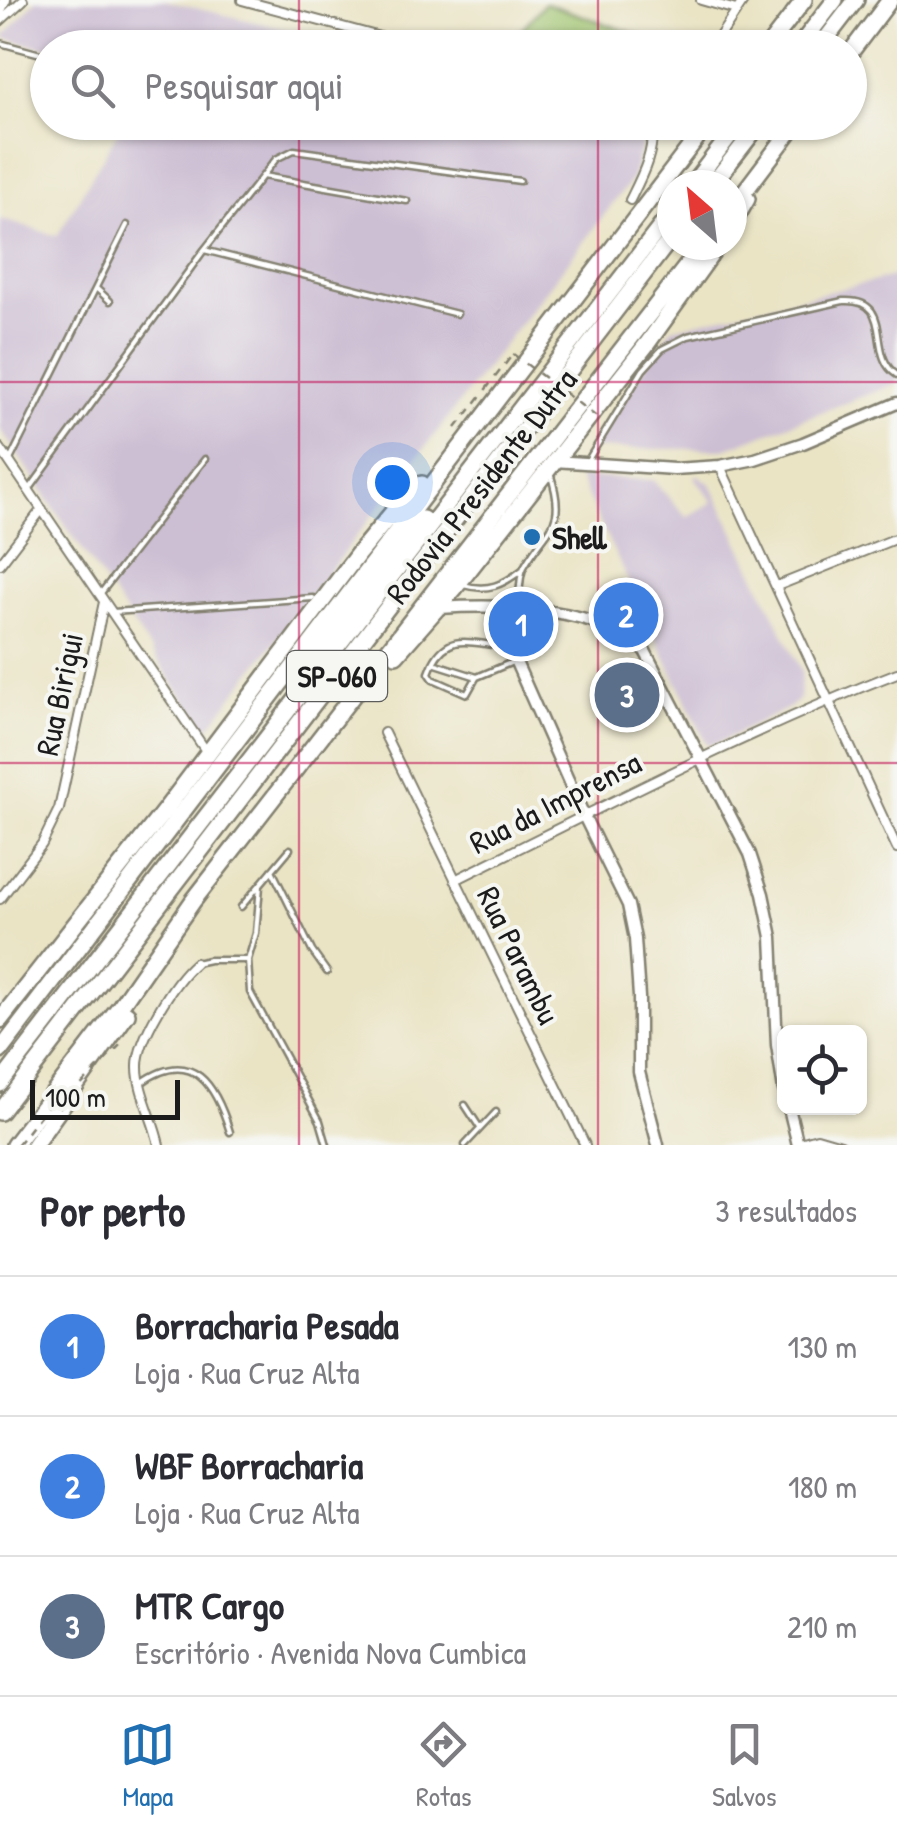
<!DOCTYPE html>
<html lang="pt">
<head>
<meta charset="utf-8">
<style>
	body { margin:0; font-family:"Patrick Hand",sans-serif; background:#f2f2f3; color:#2b2b33 }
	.controls { position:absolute; right:30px; bottom:30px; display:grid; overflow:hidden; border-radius:15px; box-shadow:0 2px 8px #0004 }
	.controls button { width:90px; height:90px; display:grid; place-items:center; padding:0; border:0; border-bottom:2px solid #e1e1e2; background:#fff; color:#2b2b33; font:50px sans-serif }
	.compass { position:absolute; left:657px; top:170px; width:90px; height:90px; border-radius:50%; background:#fff; box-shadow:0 2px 8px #0004; rotate:332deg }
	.scale { position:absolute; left:30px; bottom:25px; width:150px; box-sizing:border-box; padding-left:10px; border:5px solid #1c1c1c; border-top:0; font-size:28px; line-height:35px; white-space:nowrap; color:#1c1c1c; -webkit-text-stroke:8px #f6f6f2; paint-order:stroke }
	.you { position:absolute; left:392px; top:482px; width:35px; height:35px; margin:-25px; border:8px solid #fff; border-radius:50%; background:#1a73e8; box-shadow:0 0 0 15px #1a73e833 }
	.badge { display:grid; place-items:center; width:65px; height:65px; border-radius:50%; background:#1f6fb2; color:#fff; font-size:32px; font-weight:700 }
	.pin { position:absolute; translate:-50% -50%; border:5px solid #fff; box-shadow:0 2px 10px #0006 }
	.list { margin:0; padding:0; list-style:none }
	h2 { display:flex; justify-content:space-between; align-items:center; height:130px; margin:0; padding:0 40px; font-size:42px }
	h2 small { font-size:32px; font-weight:400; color:#7c7c81 }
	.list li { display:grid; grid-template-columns:65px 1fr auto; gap:30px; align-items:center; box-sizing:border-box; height:140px; padding:0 40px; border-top:2px solid #e1e1e2 }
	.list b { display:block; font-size:38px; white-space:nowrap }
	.list p { margin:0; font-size:32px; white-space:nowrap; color:#7c7c81 }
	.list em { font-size:32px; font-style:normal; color:#7c7c81 }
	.icon { flex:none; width:55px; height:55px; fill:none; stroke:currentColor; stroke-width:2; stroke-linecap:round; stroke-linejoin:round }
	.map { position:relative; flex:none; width:897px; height:1145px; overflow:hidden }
	.search { position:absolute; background:#fff; box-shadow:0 2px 8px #0004; left:30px; right:30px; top:30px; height:110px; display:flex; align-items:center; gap:25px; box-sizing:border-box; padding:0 35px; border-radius:55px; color:#7c7c81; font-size:38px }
	.sheet { height:550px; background:#fff }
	nav { display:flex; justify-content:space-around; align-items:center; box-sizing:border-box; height:140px; border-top:2px solid #e1e1e2; background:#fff; font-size:28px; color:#7c7c81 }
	nav a { display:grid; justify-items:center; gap:5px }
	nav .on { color:#1f6fb2 }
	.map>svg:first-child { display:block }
	.industrial { fill:#ccbed3 }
	.green { fill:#9fc36d; stroke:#5e7044; stroke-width:2.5 }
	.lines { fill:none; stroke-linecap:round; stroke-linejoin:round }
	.service-casing { stroke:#838070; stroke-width:9 }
	.minor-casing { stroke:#838070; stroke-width:12 }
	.tertiary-casing { stroke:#838070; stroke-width:15 }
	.motorway-casing { stroke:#838070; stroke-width:20 }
	.path { stroke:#838070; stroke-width:2.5; stroke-dasharray:8 8; stroke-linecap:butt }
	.service { stroke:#fff; stroke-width:4 }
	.minor { stroke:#fff; stroke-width:8 }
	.tertiary { stroke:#fff; stroke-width:10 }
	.motorway { stroke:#fff; stroke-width:15 }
	.path-bridge { stroke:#838070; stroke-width:2.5; stroke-dasharray:8 8; stroke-linecap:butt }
	.grid { fill:none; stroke:#c2185b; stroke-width:2.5; stroke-opacity:0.55 }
	.poi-dot { fill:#1f6fb2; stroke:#f6f6f2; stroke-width:4 }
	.labels { text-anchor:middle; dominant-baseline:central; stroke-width:8; stroke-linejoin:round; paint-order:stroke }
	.shield { fill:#f6f6f2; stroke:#5d5d5c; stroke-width:2.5 }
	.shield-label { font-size:30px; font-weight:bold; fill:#1c1c1c }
	.street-label { font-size:32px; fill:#1c1c1c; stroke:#f6f6f2 }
	.poi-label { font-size:32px; font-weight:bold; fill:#1c1c1c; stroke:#f6f6f2; text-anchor:start }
</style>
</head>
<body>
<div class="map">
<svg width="897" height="1145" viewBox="0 0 897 1145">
	<rect width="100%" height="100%" fill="#f6f6f2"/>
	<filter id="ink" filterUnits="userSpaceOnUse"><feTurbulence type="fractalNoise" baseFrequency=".01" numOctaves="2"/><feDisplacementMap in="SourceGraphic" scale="20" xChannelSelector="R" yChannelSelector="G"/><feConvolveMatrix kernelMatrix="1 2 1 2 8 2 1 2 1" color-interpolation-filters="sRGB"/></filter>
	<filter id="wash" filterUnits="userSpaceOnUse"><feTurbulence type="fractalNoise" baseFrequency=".0048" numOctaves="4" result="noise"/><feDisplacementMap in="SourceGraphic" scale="40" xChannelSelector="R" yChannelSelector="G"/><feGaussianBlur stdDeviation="2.25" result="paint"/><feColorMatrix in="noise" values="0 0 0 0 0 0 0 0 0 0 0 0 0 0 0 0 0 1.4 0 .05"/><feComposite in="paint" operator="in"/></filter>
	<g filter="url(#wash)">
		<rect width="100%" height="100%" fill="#eae4c5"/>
		<path class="industrial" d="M36 0H163L360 47 47 48 3 38Z
			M639 122 645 132 632 179 206 731 0 429V219L57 236 123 123Z
			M897 276V383L725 449H588L672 328Z
			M698 475 711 484 802 672 799 699 791 707 715 744H707L578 477 653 480 687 517 713 502 694 476Z"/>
		<path class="green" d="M545 3 673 47H506Z"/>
	</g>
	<g filter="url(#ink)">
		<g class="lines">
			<defs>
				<path id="service" d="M0 43 48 56
					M263 176 407 201
					M204 250 276 159 294 150 520 181
					M97 289 110 301
					M588 460 643 370 662 349 688 336 843 301C897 298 865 355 897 375
					M9 462 127 225
					M29 490 204 250 457 314
					M463 585C488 592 503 585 522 570
					M101 593 205 459
					M516 605C522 593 518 578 524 567 547 526 568 527 550 473
					M113 612 313 598
					M505 646C474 645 450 630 433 663L477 677 515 661
					M433 663 429 673 433 679 467 694 476 678
					M272 870 312 951 327 972
					M260 886 256 933 248 960 250 992 320 1121 327 1145
					M241 907 290 849
					M195 963 209 960H248
					M141 1083C193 1046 216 1086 230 1132
					M465 1105 480 1128
					M465 1145 496 1112"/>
				<path id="minor" d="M242 0 421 48
					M701 0 736 10
					M0 21 23 0
					M718 39 744 0
					M630 200C642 176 656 150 651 122
					M0 448 204 748
					M720 466 897 848
					M0 564 42 509
					M777 586 897 538
					M384 733 585 1145
					M455 880C601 808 745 732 897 673
					M0 899 42 844 59 809 104 602
					M797 1144 817 1138 841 1145
					M159 1145C154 1120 138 1092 138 1067 137 1040 174 981 195 963"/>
				<path id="tertiary" d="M0 10 5 0
					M554 461 674 469 720 466 755 459 803 443 897 403
					M440 608C502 604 599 606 645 651L750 854 763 894 772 937 777 1045 784 1090
					M492 608 584 816 628 905 635 939 639 997V1072L658 1145
					M789 1108 798 1145"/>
				<path id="motorway" d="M767 48 804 0
					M798 48 835 0
					M819 48 856 0
					M850 53 890 0
					M692 185 740 122
					M712 185 761 122
					M732 208 797 122
					M732 225 747 199
					M396 655 454 589 647 344 718 245
					M299 673 423 519
					M0 1020 165 810 358 554 392 513 422 484
					M0 1051 709 122
					M0 1084 672 212
					M0 1112 672 237
					M14 1145 121 1005 193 901 703 245
					M34 1145 127 1014"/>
			</defs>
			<use href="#service" class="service-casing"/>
			<use href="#minor" class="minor-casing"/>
			<use href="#tertiary" class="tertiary-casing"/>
			<use href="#motorway" class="motorway-casing"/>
			<path class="path" d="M660 139 669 122
				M456 428 513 354"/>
			<use href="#service" class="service"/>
			<use href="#minor" class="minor"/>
			<use href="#tertiary" class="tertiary"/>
			<use href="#motorway" class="motorway"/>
			<path class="path-bridge" d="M513 354 598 418
				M17 1145 49 1104 58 1109 122 1043"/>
		</g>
	</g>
	<path class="grid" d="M299 0V48M598 0V48M299 122V1145M598 122V1145M0 382H897M0 763H897"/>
	<circle class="poi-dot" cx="532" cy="537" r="10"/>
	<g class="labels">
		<rect class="shield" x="287" y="651" width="100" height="50" rx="8"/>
		<g class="shield-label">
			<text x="337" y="676">SP-060</text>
		</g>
		<g class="street-label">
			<text transform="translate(481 486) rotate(-52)">Rodovia Presidente Dutra</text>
			<text transform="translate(59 694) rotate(-78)">Rua Birigui</text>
			<text transform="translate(555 802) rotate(-27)">Rua da Imprensa</text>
			<text transform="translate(519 955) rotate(64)">Rua Parambu</text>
		</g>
		<g class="poi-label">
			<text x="552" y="537">Shell</text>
		</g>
	</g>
</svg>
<div class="controls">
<button><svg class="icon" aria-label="locate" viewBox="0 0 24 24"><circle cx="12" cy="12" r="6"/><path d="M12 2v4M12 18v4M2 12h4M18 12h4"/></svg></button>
</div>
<svg class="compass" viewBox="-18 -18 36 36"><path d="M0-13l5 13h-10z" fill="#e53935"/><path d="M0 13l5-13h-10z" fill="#7c7c81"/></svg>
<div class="scale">100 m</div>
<div class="you"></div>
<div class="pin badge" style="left:521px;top:624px;background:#3f7fe0">1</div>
<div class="pin badge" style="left:626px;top:615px;background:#3f7fe0">2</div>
<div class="pin badge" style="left:627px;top:695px;background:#5c6f8a">3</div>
<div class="search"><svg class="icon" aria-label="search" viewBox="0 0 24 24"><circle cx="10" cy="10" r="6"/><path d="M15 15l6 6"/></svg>Pesquisar aqui</div>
</div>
<section class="sheet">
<h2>Por perto<small>3 resultados</small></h2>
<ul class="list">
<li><span class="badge" style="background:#3f7fe0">1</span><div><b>Borracharia Pesada</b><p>Loja · Rua Cruz Alta</p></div><em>130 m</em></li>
<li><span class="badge" style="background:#3f7fe0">2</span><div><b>WBF Borracharia</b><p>Loja · Rua Cruz Alta</p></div><em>180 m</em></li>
<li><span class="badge" style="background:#5c6f8a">3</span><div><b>MTR Cargo</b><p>Escritório · Avenida Nova Cumbica</p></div><em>210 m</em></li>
</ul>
</section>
<nav>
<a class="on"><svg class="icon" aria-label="map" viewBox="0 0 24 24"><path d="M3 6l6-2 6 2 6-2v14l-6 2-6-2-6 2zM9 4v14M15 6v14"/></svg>Mapa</a>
<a><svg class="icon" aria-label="directions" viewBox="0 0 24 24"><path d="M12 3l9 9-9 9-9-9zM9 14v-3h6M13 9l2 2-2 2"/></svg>Rotas</a>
<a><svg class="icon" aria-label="saved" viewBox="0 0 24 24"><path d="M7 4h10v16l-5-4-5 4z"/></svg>Salvos</a>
</nav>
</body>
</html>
